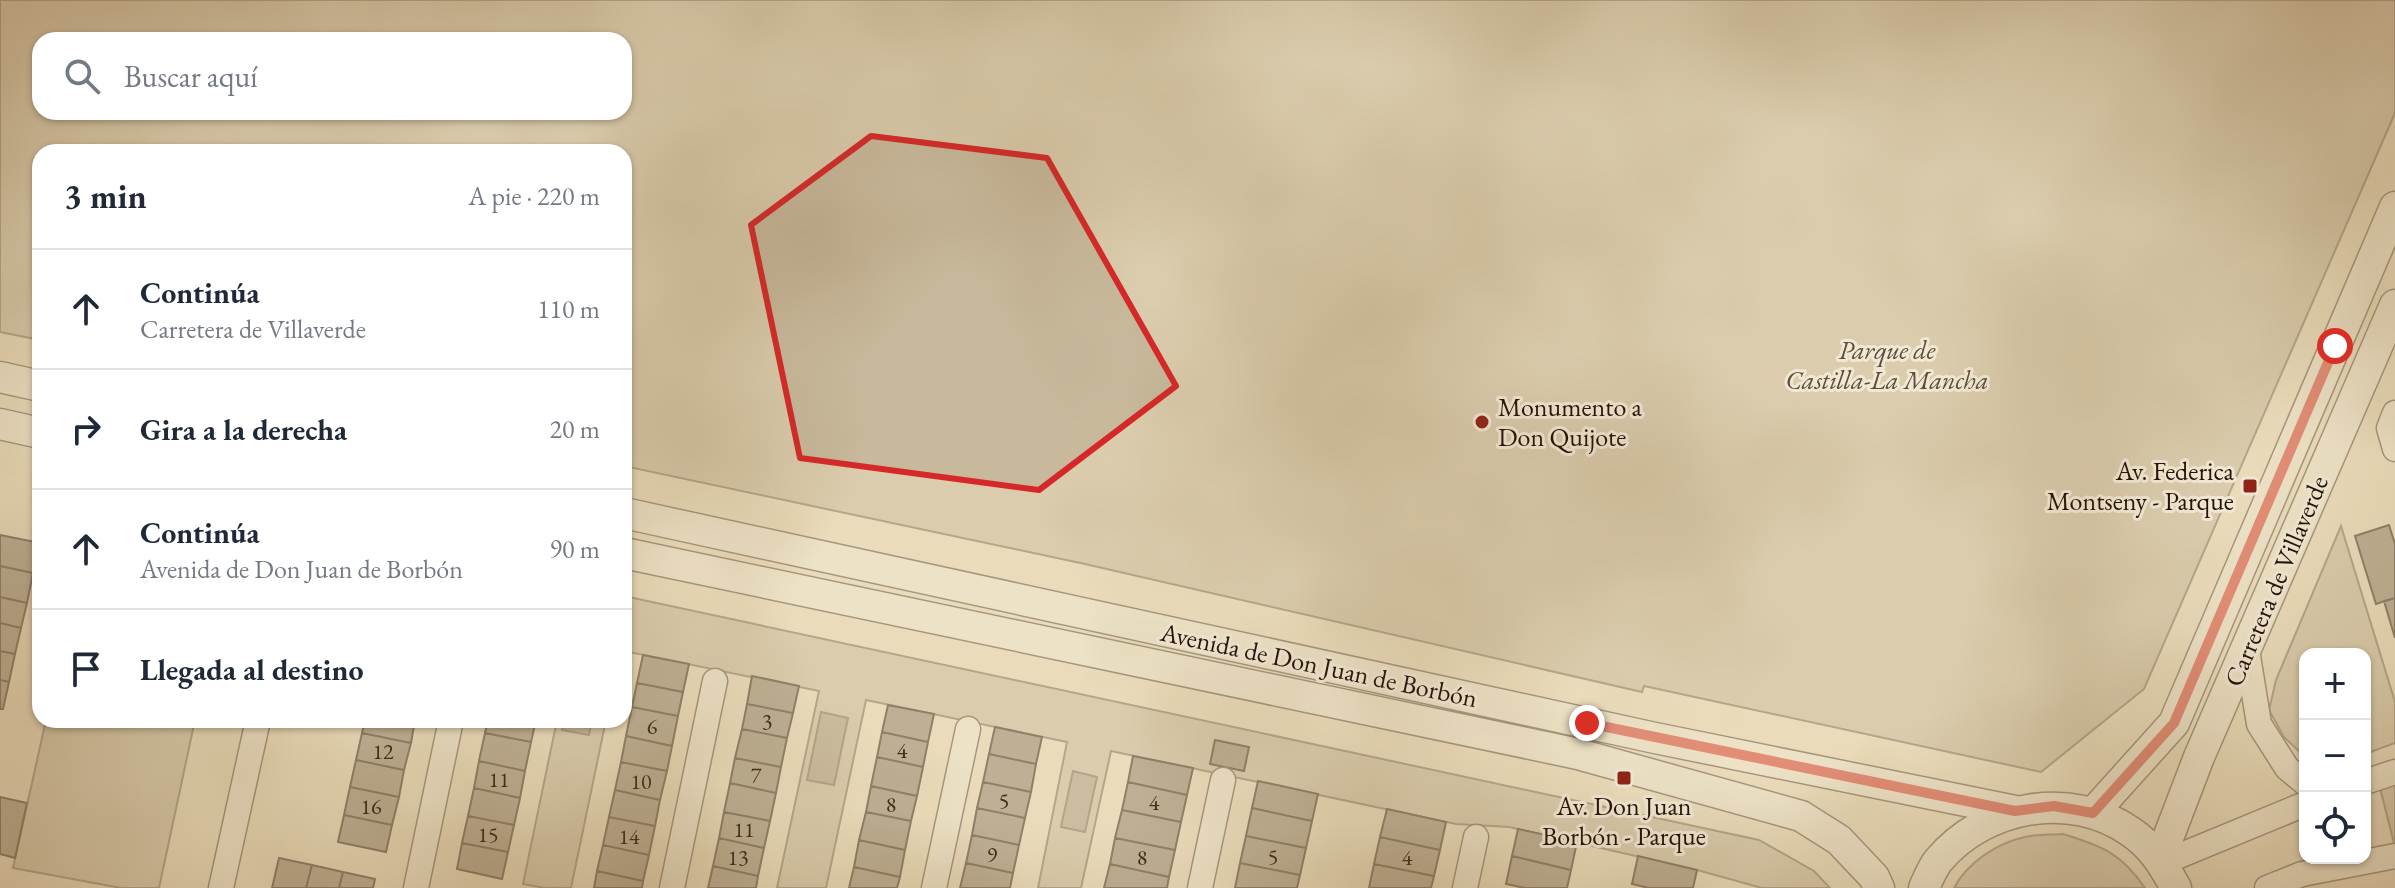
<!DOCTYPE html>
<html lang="es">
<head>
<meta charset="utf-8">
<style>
	body { margin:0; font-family:"EB Garamond",serif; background:#f6f6f7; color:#1f2937 }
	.controls { position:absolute; right:24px; bottom:24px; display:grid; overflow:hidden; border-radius:16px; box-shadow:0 2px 6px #0004 }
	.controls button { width:72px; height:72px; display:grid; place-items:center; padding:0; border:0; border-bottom:2px solid #e0e1e3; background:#fff; color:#1f2937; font:40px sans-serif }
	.stop { position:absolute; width:24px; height:24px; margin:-18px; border:6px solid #d93025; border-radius:50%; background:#fff }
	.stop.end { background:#d93025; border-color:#fff; box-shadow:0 2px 8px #0008 }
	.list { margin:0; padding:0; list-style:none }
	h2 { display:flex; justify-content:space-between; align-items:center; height:104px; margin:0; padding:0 32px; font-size:34px }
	h2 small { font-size:26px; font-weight:400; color:#747a83 }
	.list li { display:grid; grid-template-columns:52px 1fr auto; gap:24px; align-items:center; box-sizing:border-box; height:120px; padding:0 32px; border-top:2px solid #e0e1e3 }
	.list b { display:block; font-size:30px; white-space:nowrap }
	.list p { margin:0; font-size:26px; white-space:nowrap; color:#747a83 }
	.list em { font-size:26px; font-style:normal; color:#747a83 }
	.icon { flex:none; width:44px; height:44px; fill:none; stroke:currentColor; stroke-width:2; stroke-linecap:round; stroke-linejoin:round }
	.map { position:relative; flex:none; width:2395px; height:888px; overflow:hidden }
	.search { position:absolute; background:#fff; box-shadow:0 2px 6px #0004; left:32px; top:32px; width:600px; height:88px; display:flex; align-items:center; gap:20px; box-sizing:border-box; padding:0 28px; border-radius:24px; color:#747a83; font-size:30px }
	.panel { position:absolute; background:#fff; box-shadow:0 2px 6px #0004; left:32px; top:144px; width:600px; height:584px; border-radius:24px }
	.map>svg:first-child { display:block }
	.green { fill:#c8b99c; stroke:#766550; stroke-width:2; fill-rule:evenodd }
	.water { fill:#a7977d; stroke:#73614d; stroke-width:2 }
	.building { fill:#8b7b64; stroke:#241105; stroke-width:2 }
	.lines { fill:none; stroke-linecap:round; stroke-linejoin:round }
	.minor-casing { stroke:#564432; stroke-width:27 }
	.tertiary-casing { stroke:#564432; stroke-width:33 }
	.minor { stroke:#f1e8d3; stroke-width:24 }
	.tertiary { stroke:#f1e8d3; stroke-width:30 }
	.route { stroke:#d93025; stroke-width:10 }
	.marked { fill:none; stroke:#d62828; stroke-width:6; stroke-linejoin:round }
	.poi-dot { fill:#8f2418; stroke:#f1e8d3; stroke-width:3 }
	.labels { text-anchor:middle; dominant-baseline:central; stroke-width:6; stroke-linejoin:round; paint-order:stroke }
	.number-label { font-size:22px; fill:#3e2c1d }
	.park-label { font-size:26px; font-style:italic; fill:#5d4c3a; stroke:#f1e8d3 }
	.poi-label { font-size:26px; fill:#241105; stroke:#f1e8d3; text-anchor:start }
	.street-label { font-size:26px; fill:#241105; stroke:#f1e8d3 }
</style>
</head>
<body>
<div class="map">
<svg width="2395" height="888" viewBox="0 0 2395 888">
	<rect width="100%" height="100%" fill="#eadcbb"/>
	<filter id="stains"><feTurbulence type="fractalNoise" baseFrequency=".0025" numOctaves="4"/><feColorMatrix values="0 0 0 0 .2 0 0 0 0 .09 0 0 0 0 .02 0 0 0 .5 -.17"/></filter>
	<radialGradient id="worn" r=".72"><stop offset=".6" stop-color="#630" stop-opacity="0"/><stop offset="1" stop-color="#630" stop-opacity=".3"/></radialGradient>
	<path class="green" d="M0 0H2395V113L2144 689 2041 772 1644 686 1642 692 1085 564 624 466V152H40V340L0 332ZM624 40V112H40V40Z
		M2341 526 2395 702V743L2365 754V654H2305V757L2284 737 2269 710 2276 680Z
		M624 596 1759 840 1814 871 1830 888H1762L1697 870 1509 827 1456 824 1111 751 1081 888H1038L1067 742 866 700 826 888H777L819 691 624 651Z
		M46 720H195L159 888H121L13 868Z
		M557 720H606L571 888H545L523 884Z
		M2395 784V842L2394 843 2380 788Z
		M2063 834C2102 846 2121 853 2145 888H1954C1967 863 1997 843 2025 837 2037 834 2051 835 2063 834Z"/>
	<path class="water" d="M821 712 848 718 834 785 807 780Z
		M564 720H592L589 735 562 730Z
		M1073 771 1097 777 1085 832 1061 827Z"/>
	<path class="building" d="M2389 525 2395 544V598L2376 604 2355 536Z
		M0 535 40 543 33 573 0 566Z
		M0 566 33 573 27 603 0 597Z
		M0 597 27 603 21 628 0 623Z
		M2395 598V638L2384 601Z
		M0 623 21 628 15 654 0 651Z
		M0 651 15 654 9 682 0 680Z
		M643 655 689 664 683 692 637 683Z
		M752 676 799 686 793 713 747 704Z
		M0 680 9 682 3 709H0Z
		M637 683 683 692 678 716 632 707Z
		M747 704 793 713 787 738 742 729Z
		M888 705 934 714 928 742 882 732Z
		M632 707 678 716 672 746 626 736Z
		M365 720H415L411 743 362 733Z
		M488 720H536L531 742 485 733Z
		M995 727 1042 737 1036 764 989 754Z
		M742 729 787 738 781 767 735 758Z
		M882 732 928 742 923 767 877 757Z
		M362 733 411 743 404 770 356 760Z
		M485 733 531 742 525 771 479 761Z
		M626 736 672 746 667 771 621 762Z
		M1215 740 1249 747 1244 771 1210 764Z
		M989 754 1036 764 1031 792 983 782Z
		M1133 756 1193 768 1187 795 1128 782Z
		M877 757 923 767 917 796 871 786Z
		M735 758 781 767 776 793 730 783Z
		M356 760 404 770 399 797 350 787Z
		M479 761 525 771 520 798 474 788Z
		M621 762 667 771 660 800 615 790Z
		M1258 781 1318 794 1312 821 1252 808Z
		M983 782 1031 792 1025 818 977 808Z
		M1128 782 1187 795 1181 822 1122 810Z
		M730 783 776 793 770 821 724 812Z
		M871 786 917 796 911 821 866 812Z
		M350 787 399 797 392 825 344 815Z
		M474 788 520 798 514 825 468 816Z
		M615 790 660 800 655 826 609 817Z
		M0 797 27 803 15 858 0 854Z
		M977 808 1025 818 1019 845 972 835Z
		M1252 808 1312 821 1306 848 1246 836Z
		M1387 809 1446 822 1440 850 1380 837Z
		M1122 810 1181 822 1175 850 1115 838Z
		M724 812 770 821 764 848 719 838Z
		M866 812 911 821 905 850 859 840Z
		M344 815 392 825 386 852 338 842Z
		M468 816 514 825 508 852 462 843Z
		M609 817 655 826 649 855 603 845Z
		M1518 829 1577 842 1571 870 1512 856Z
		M972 835 1019 845 1013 873 966 863Z
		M1246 836 1306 848 1300 875 1240 863Z
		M1380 837 1440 850 1434 876 1374 864Z
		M719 838 764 848 758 876 713 866Z
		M1115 838 1175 850 1169 877 1110 864Z
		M859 840 905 850 900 877 854 867Z
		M462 843 508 852 502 879 457 869Z
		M603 845 649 855 643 881 597 871Z
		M1512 856 1571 870 1567 888H1525L1506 884Z
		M1638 856 1697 870 1693 888H1649L1632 884Z
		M279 858 312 865 306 888H272Z
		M966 863 1013 873 1010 888H960Z
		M1240 863 1300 875 1297 888H1235Z
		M1110 864 1169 877 1167 888H1104Z
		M1374 864 1434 876 1431 888H1369Z
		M312 865 343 872 339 888H306Z
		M713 866 758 876 756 888H708Z
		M854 867 900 877 897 888H849Z
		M597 871 643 881 642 888H594Z
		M343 872 375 879 373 888H339Z"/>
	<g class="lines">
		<defs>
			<path id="minor" d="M2395 413 2389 428 2395 449
				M2247 650 2259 724 2287 768 2305 783
				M2365 782 2395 772
				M2162 863 2305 804
				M221 888 258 720
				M416 888 451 720
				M672 888 715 681
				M934 888 968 729
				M1200 888 1223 780
				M1465 888 1476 837
				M2267 888 2302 874 2395 856"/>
			<path id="tertiary" d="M0 377 40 386
				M0 424 40 433
				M624 513 1655 738 2015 811
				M624 553 1578 754 1801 816 1839 840 1874 877 1879 888
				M2093 813 2174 723 2395 207
				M2160 859 2199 757 2395 305
				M1924 888C1928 879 1932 869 1938 861 1984 806 2070 789 2131 832 2152 846 2164 866 2176 888"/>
		</defs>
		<use href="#minor" class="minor-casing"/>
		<use href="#tertiary" class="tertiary-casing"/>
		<use href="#minor" class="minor"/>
		<use href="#tertiary" class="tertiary"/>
	</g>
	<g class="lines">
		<path class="route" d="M1587 723 2015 811 2054 806 2093 813 2174 723 2335 346"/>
	</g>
	<path d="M0 0H2395V888H0ZM871 136 1047 158 1176 386 1039 490 800 458 751 225Z" fill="#eadcbb" fill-opacity=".55" fill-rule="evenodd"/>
	<path class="marked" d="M871 136 1047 158 1176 386 1039 490 800 458 751 225Z"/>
	<g class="poi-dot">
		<circle cx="1482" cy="422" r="8"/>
		<rect x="2242" y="478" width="16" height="16" rx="4"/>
		<rect x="1616" y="770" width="16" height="16" rx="4"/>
	</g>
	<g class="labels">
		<g class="number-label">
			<text x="767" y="721">3</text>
			<text x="652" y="726">6</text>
			<text x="902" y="750">4</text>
			<text x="383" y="751">12</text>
			<text x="756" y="775">7</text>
			<text x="499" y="779">11</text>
			<text x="641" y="781">10</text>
			<text x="1004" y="800">5</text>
			<text x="1154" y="802">4</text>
			<text x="891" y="804">8</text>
			<text x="371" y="806">16</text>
			<text x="744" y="829">11</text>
			<text x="488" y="834">15</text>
			<text x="629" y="836">14</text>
			<text x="992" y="854">9</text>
			<text x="1273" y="856">5</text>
			<text x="738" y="857">13</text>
			<text x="1142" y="857">8</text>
			<text x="1407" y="857">4</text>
		</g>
		<g class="park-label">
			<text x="1887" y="350">Parque de<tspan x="1887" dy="30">Castilla-La Mancha</tspan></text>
		</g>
		<g class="poi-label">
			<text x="1498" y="407">Monumento a<tspan x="1498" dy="30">Don Quijote</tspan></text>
			<text x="2234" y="471" text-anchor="end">Av. Federica<tspan x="2234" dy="30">Montseny - Parque</tspan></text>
			<text x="1624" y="806" text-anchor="middle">Av. Don Juan<tspan x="1624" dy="30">Borbón - Parque</tspan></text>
		</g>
		<g class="street-label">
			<text transform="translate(2276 581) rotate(-67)">Carretera de Villaverde</text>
			<text transform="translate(1319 665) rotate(12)">Avenida de Don Juan de Borbón</text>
		</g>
	</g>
	<rect width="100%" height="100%" filter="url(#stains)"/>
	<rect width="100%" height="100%" fill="url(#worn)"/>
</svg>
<div class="controls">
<button>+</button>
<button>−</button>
<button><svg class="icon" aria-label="locate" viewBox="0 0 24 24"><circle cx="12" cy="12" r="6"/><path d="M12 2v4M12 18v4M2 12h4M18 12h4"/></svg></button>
</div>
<div class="stop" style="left:2335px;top:346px"></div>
<div class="stop end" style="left:1587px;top:723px"></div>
<div class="search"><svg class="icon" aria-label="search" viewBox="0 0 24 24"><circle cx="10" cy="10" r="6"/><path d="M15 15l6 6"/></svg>Buscar aquí</div>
<section class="panel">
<h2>3 min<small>A pie · 220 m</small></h2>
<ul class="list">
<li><svg class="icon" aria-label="ahead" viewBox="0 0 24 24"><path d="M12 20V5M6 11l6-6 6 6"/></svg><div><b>Continúa</b><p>Carretera de Villaverde</p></div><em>110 m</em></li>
<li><svg class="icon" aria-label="right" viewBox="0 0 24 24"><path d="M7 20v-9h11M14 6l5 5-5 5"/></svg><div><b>Gira a la derecha</b></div><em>20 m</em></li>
<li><svg class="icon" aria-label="ahead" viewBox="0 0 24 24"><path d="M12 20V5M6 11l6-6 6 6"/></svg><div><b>Continúa</b><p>Avenida de Don Juan de Borbón</p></div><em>90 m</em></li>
<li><svg class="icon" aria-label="arrive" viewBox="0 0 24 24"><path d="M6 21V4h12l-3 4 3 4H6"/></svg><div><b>Llegada al destino</b></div></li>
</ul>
</section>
</div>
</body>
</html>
